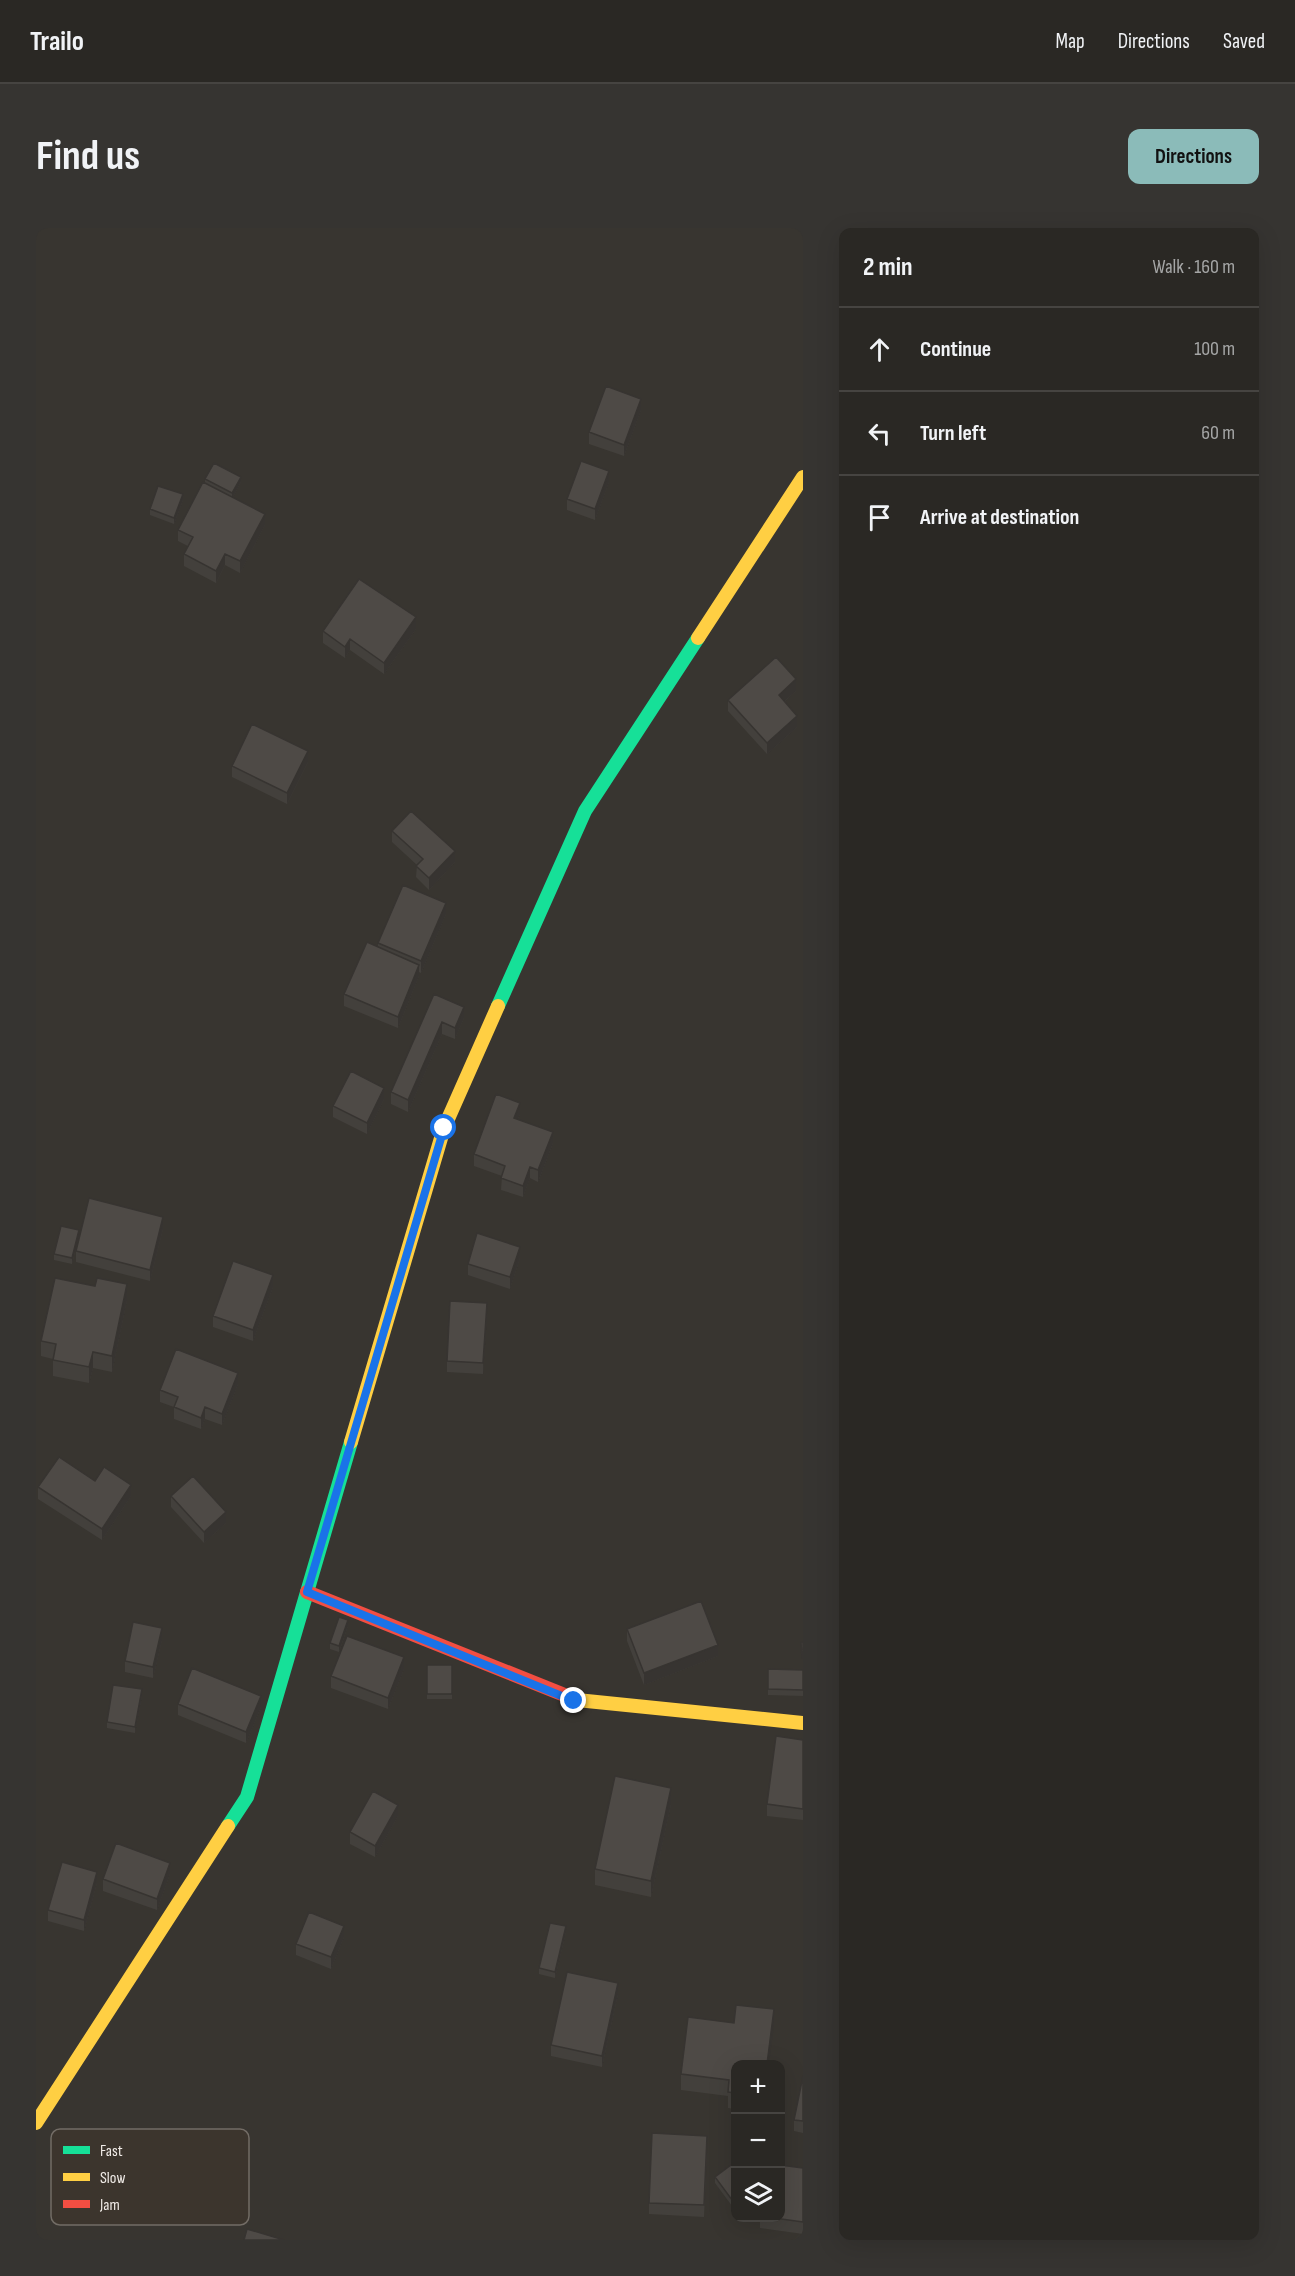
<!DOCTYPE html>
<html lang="en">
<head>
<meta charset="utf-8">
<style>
	body { margin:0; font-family:"Sofia Sans Condensed",sans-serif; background:#363431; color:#f1f3f6 }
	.controls { position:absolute; right:18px; bottom:18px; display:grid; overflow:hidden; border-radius:12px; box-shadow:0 6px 24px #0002 }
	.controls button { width:54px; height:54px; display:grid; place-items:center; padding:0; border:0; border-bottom:2px solid #464441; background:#2a2824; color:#f1f3f6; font:30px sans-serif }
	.stop { position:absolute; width:18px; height:18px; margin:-14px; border:4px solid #1a73e8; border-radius:50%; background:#fff }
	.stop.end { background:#1a73e8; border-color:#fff; box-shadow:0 2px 6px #0008 }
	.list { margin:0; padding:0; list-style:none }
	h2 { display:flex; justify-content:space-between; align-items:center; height:78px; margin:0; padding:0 24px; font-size:26px }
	h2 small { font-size:20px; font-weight:400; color:#a5a6a6 }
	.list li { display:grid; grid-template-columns:39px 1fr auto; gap:18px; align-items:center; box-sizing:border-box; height:84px; padding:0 24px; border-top:2px solid #464441 }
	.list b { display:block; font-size:22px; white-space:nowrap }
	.list em { font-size:20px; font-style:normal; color:#a5a6a6 }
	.icon { flex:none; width:33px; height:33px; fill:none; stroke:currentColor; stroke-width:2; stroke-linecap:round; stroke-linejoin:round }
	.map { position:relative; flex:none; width:767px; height:2012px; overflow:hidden; border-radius:12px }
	header { display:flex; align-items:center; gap:36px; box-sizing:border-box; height:84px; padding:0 30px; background:#2a2824; border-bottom:2px solid #464441 }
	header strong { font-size:28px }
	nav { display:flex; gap:33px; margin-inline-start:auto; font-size:21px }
	.intro { display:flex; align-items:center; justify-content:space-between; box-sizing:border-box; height:144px; padding:0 36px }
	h1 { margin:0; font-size:42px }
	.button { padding:15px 27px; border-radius:12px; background:#8bbbb9; color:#111; font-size:21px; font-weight:700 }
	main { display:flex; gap:36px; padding:0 36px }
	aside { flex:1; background:#2a2824; border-radius:12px; box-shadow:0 6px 24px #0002 }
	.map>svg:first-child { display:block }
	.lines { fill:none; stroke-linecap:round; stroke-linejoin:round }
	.fast { stroke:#16e098; stroke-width:14 }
	.slow { stroke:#ffcf43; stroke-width:14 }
	.jam { stroke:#f24e42; stroke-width:14 }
	.wall { fill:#43403c }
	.shaded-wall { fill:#373431 }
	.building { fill:#4e4a46; stroke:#373431; stroke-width:1.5 }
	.route { stroke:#1a73e8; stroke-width:8 }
	.key { fill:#3c352d; stroke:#726c65; stroke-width:1.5 }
	.key-label { font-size:16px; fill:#f1ece8 }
</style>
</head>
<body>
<header>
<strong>Trailo</strong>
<nav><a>Map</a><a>Directions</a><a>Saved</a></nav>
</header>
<div class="intro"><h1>Find us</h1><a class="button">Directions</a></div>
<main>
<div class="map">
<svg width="767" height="2012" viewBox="0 0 767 2012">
	<rect width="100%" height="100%" fill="#383530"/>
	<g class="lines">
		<path class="fast" d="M462 778 549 583 662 410
			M192 1598 211 1569 315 1214"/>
		<path class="slow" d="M662 410 767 249
			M315 1214 408 900 462 778
			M541 1472 767 1495
			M0 1895 192 1598"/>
		<path class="jam" d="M271 1364 541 1472"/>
	</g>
	<path class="wall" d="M605 182 588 228 553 216V204Z
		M169 251 205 254 197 269 229 297 204 345 189 337 180 355 148 338V326L152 318 142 313V302L169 255Z
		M573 254 559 292 531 282V271Z
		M147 272 138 296 114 287V281Z
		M380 401 348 446 314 422 309 430 287 415V403Z
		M760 463 749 473 761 499 731 526 692 483V472Z
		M272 534 251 576 196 549V538Z
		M356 603 419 634 393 662 380 649 381 637 356 614Z
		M410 686 385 745 383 744V748L362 800 308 778V766L342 719V715Z
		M398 766 428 790 419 811 406 806 372 884 355 876V864Z
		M348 871 331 906 297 889V878Z
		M484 886 482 891 517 915 502 954 494 950 487 969 465 962 466 948 438 938V926Z
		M127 1001 114 1053 40 1034V1023Z
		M43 1008 36 1036 18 1032V1026Z
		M484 1030 474 1061 432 1047V1036Z
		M237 1059 217 1113 177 1099V1088Z
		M91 1072 76 1144 57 1140 53 1155 17 1148V1131L5 1128V1113Z
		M451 1087 447 1146 411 1144V1133Z
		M202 1156 186 1197 169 1191 165 1201 138 1191V1179L124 1174V1162Z
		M2 1259 95 1268 66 1312 2 1271Z
		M135 1268 190 1295 168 1315 135 1279Z
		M312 1398 303 1424 294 1421V1415Z
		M591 1401 682 1428 608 1457 591 1413Z
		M126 1412 117 1450 89 1444V1433Z
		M391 1437H416V1471H391Z
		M368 1441 352 1481 295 1460V1448Z
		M732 1441 767 1442V1468L732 1467Z
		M106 1467 99 1505 71 1500V1494Z
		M142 1476 225 1479 210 1515 142 1487Z
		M767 1512V1592L731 1588V1576Z
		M635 1576 615 1669 559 1657V1641Z
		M362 1588 339 1629 314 1616V1604Z
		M134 1646 121 1682 67 1663V1651Z
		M61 1655 48 1703 12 1693V1682Z
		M530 1704 519 1750 503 1746V1740Z
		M308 1709 295 1741 260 1727V1716Z
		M582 1766 566 1839 515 1828V1817Z
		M698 1795 738 1797 699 1836V1881L692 1880V1868L645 1862V1846Z
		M767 1848V1905L758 1903V1892Z
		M671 1919 668 1989 613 1986V1975Z
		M767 1940V2006L724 2000V1989H744Z
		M699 1942V1982L679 1955V1949Z"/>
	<path class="shaded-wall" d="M605 171V182L588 228V217Z
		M573 243V254L559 292V281Z
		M205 249V254L196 271V265Z
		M147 266V272L138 296V290Z
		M229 286V297L204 345V333Z
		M189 326V337L180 355V343Z
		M380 389V401L348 446V435Z
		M314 411V422L309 430V419Z
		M760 451V463L743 478V467Z
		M761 488V499L731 526V515Z
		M272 523V534L251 576V565Z
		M419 623V634L393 662V650Z
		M410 675V686L385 745V733Z
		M383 737V748L362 800V789Z
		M428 779V790L419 811V800Z
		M406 794V806L372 884V872Z
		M348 860V871L331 906V895Z
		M484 875V886L478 901V890Z
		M517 904V915L502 954V942Z
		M494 939V950L487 969V958Z
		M127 989V1001L114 1053V1042Z
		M43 1002V1008L36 1036V1030Z
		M484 1019V1030L474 1061V1049Z
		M237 1047V1059L217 1113V1102Z
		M91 1056V1072L76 1144V1128Z
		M451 1075V1087L447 1146V1135Z
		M57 1124V1140L53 1155V1139Z
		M202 1145V1156L186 1197V1186Z
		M169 1179V1191L165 1201V1190Z
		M95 1257V1268L66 1312V1301Z
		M190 1284V1295L168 1315V1304Z
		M312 1392V1398L303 1424V1418Z
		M126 1400V1412L117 1450V1439Z
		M682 1417V1428L608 1457V1445Z
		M368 1429V1441L352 1481V1470Z
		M106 1461V1467L99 1505V1499Z
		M225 1468V1479L210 1515V1504Z
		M635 1560V1576L615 1669V1653Z
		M362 1577V1588L339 1629V1618Z
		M134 1635V1646L121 1682V1671Z
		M61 1644V1655L48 1703V1692Z
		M308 1698V1709L295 1741V1729Z
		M530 1698V1704L519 1750V1744Z
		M582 1755V1766L566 1839V1828Z
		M738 1781V1797L733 1836H731Z"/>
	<path class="building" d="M570 158 605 171 588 217 553 204Z
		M545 233 573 243 559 281 531 271Z
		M178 235 205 249 196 265 169 251Z
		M167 254 229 286 204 333 189 326 180 343 148 326 157 309 142 302Z
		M122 258 147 266 138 290 114 281Z
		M323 351 380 389 348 435 314 411 309 419 287 403Z
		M740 429 760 451 743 467 761 488 731 515 692 472Z
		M216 496 272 523 251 565 196 538Z
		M375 583 419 623 393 650 380 638 387 631 356 603Z
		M367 657 410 675 385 733 342 715Z
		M331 714 383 737 362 789 308 766Z
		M398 766 428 779 419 800 406 794 372 872 355 864Z
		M315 843 348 860 331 895 297 878Z
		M460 866 484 875 478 890 517 904 502 942 494 939 487 958 465 950 469 938 438 926Z
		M53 970 127 989 114 1042 40 1023Z
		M25 998 43 1002 36 1030 18 1026Z
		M441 1005 484 1019 474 1049 432 1036Z
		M197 1033 237 1047 217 1102 177 1088Z
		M19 1050 59 1058 61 1050 91 1056 76 1128 57 1124 53 1139 17 1132 20 1116 5 1113Z
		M414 1073 451 1075 447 1135 411 1133Z
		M140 1121 202 1145 186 1186 169 1179 165 1190 138 1179 142 1169 124 1162Z
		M23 1229 59 1253 68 1239 95 1257 66 1301 2 1259Z
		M157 1248 190 1284 168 1304 135 1268Z
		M665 1373 682 1417 608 1445 591 1401Z
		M303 1389 312 1392 303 1418 294 1415Z
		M97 1394 126 1400 117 1439 89 1433Z
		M311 1408 368 1429 352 1470 295 1448Z
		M765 1414H767V1430H766Z
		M391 1437H416V1466H391Z
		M156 1440 225 1468 210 1504 142 1476Z
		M732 1441 767 1442V1462L732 1461Z
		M77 1457 106 1461 99 1499 71 1494Z
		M740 1508 767 1512V1581L731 1576Z
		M579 1548 635 1560 615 1653 559 1641Z
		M337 1563 362 1577 339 1618 314 1604Z
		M80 1615 134 1635 121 1671 67 1651Z
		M26 1634 61 1644 48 1692 12 1682Z
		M273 1684 308 1698 295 1729 260 1716Z
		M514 1695 530 1698 519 1744 503 1740Z
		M531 1744 582 1755 566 1828 515 1817Z
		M700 1777 738 1781 731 1836H699V1865L692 1864 693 1852 645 1846 652 1789 698 1795Z
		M767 1848V1893L758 1892Z
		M616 1905 671 1908 668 1977 613 1975Z
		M695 1937 699 1942V1976L679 1949Z
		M744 1937 767 1940V1994L731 1989H744Z
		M211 2001 248 2012H208Z"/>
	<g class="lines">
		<path class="route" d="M408 900 271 1364 538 1473"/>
	</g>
	<rect x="15" y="1901" width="198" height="96" rx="9" class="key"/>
	<rect x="27" y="1918" width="27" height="8" fill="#16e098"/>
	<rect x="27" y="1945" width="27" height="8" fill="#ffcf43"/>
	<rect x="27" y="1972" width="27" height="8" fill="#f24e42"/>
	<g class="key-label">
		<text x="64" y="1928">Fast</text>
		<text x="64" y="1955">Slow</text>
		<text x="64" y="1982">Jam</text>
	</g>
</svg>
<div class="controls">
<button>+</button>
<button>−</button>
<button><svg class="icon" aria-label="layers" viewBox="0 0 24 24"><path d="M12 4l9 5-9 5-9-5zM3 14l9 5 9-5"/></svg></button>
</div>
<div class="stop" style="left:408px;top:900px"></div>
<div class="stop end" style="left:538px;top:1473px"></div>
</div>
<aside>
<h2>2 min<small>Walk · 160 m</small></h2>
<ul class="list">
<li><svg class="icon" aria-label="ahead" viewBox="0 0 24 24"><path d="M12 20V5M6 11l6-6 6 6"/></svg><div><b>Continue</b></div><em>100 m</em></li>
<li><svg class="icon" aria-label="left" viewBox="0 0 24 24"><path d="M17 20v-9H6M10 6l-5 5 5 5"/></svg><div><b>Turn left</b></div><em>60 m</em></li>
<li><svg class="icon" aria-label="arrive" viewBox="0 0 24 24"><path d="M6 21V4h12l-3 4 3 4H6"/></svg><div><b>Arrive at destination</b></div></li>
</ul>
</aside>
</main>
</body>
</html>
